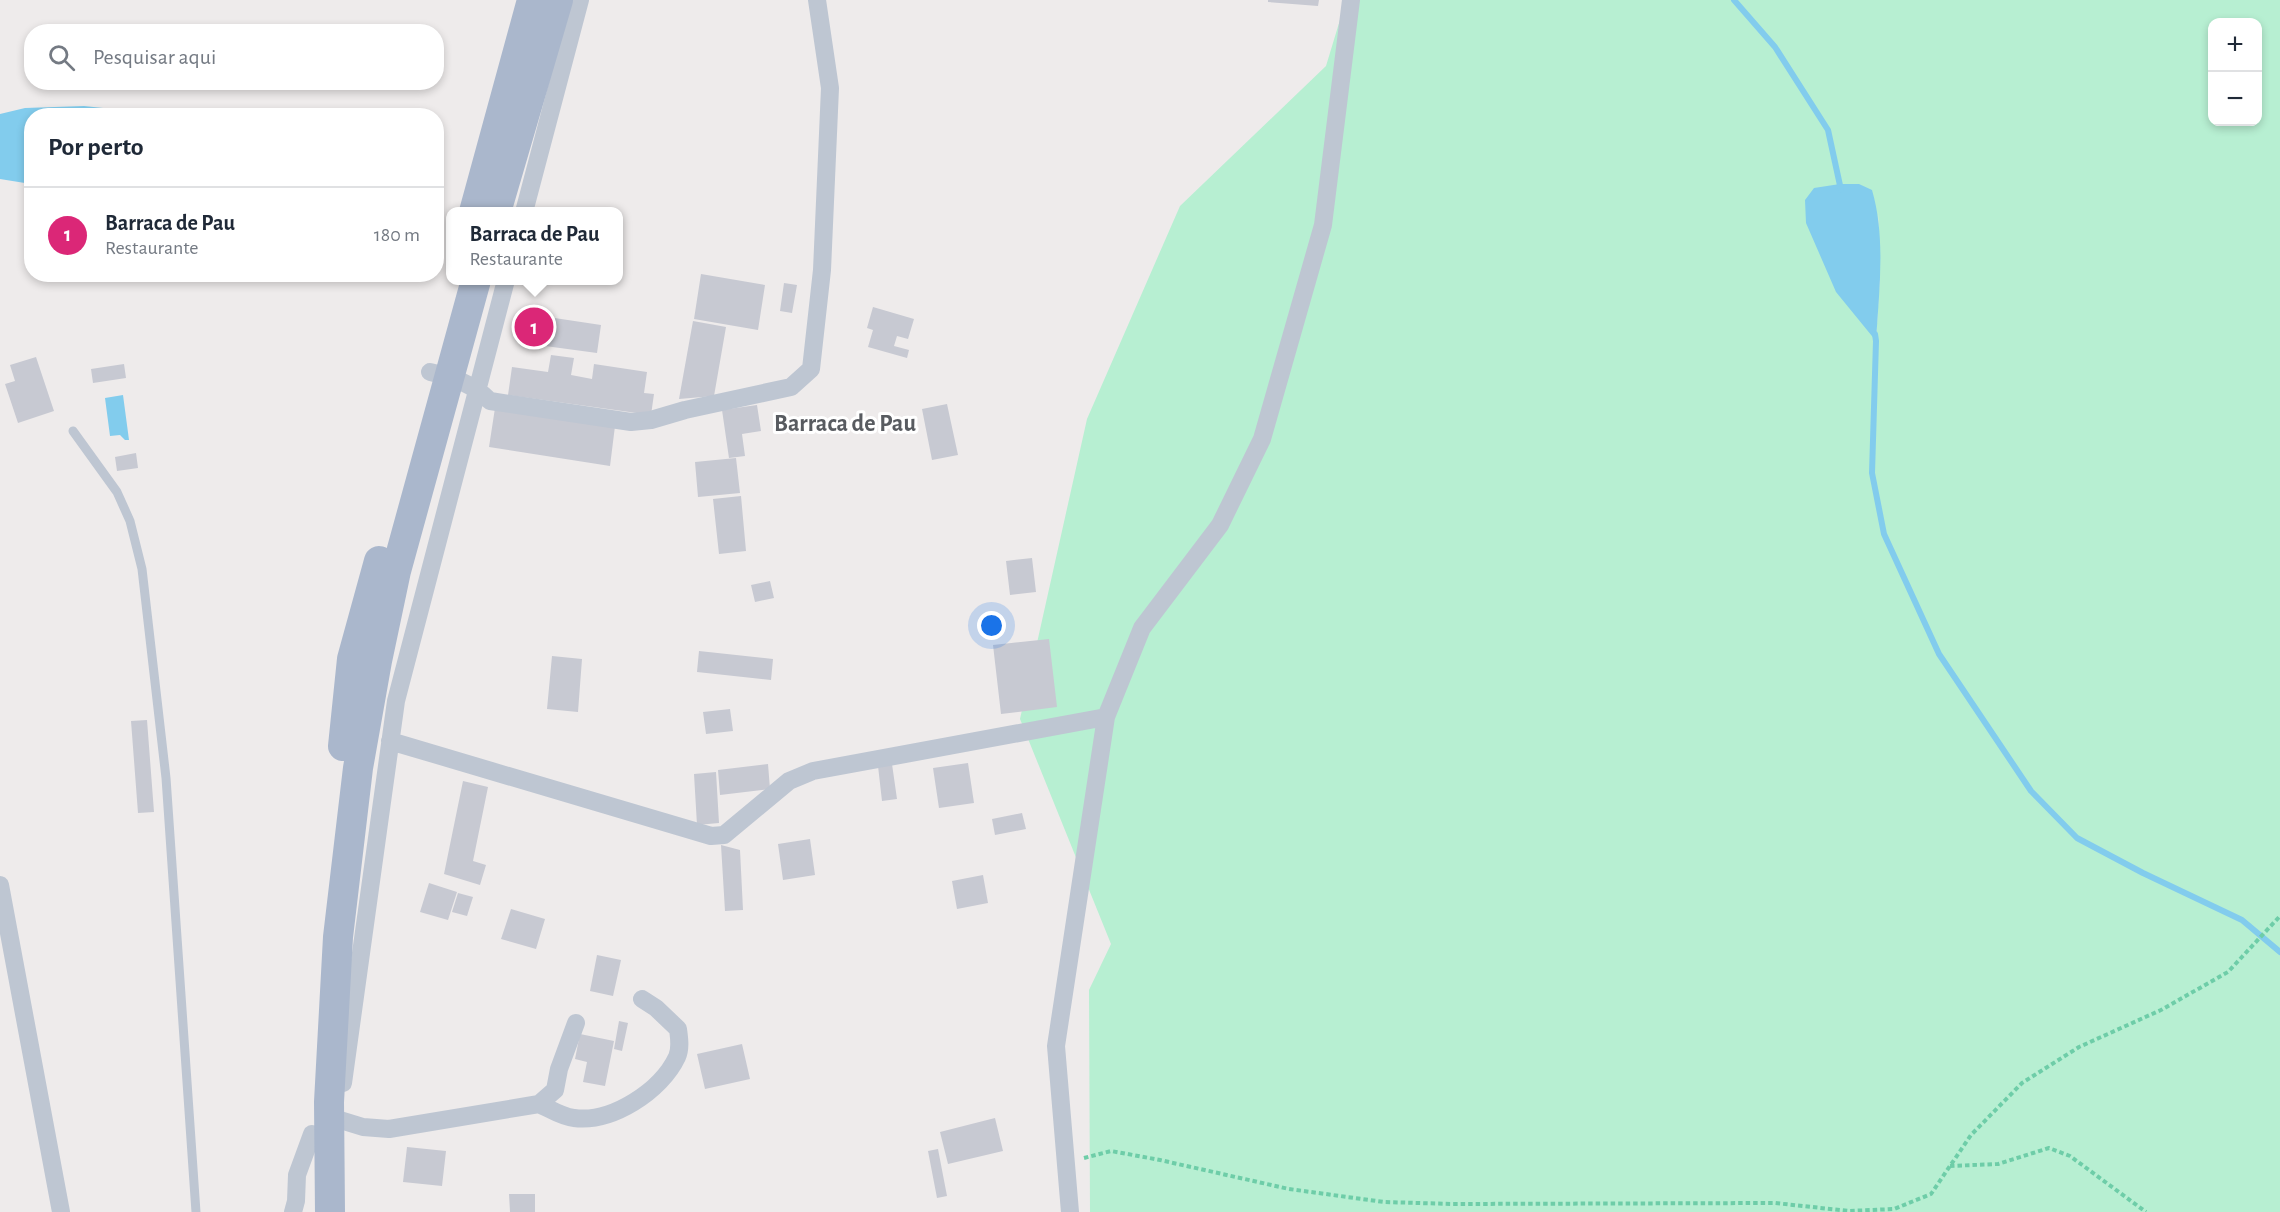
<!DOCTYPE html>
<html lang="pt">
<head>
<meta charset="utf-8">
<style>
	body { margin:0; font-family:"Alegreya Sans",sans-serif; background:#f6f6f7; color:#1f2937 }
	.controls { position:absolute; right:18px; top:18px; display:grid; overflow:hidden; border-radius:12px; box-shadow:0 3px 9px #0003 }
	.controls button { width:54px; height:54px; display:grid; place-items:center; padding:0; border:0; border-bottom:2px solid #e0e1e3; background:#fff; color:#1f2937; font:30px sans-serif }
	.you { position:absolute; left:992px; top:626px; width:21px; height:21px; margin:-15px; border:4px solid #fff; border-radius:50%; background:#1a73e8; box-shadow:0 0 0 9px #1a73e833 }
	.badge { display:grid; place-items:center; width:39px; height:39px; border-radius:50%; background:#db2777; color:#fff; font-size:20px; font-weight:700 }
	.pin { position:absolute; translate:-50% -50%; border:3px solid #fff; box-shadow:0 2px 6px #0006 }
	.popup { position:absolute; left:446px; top:207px; width:177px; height:78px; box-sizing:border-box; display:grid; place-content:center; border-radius:12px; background:#fff; filter:drop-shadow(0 2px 4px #0005); font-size:20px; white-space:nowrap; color:#747a83 }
	.popup b { font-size:22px; color:#1f2937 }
	.popup::after { content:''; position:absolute; left:50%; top:100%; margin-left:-12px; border:12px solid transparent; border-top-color:#fff }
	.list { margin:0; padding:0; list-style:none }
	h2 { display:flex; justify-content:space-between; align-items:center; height:78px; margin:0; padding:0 24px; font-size:26px }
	h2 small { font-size:20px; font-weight:400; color:#747a83 }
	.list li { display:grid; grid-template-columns:39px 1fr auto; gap:18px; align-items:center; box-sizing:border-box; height:96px; padding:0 24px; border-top:2px solid #e0e1e3 }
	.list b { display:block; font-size:22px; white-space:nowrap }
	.list p { margin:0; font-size:20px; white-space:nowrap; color:#747a83 }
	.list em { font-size:20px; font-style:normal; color:#747a83 }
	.icon { flex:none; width:33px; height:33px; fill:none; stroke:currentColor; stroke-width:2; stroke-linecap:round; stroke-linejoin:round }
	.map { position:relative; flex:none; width:2280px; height:1212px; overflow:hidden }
	.search { position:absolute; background:#fff; box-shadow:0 3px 9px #0003; left:24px; top:24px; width:420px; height:66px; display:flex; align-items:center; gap:15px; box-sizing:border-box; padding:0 21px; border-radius:24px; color:#747a83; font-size:22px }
	.panel { position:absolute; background:#fff; box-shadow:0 3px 9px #0003; left:24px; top:108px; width:420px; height:174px; border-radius:24px }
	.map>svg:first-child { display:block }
	.green { fill:#b7efd2; fill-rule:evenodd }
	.water { fill:#82cced }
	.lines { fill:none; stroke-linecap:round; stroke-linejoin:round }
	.stream { stroke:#82cced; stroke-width:6 }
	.building { fill:#c7c9d2 }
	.path { stroke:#6ecda8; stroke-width:4; stroke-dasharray:4.5 3; stroke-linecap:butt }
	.lane { stroke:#bec6d2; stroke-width:9 }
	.street { stroke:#bec6d2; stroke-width:18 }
	.primary { stroke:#aab7cc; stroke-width:30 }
	.labels { text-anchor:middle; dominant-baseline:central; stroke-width:6; stroke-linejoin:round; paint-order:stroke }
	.neighbourhood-label { font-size:24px; font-weight:bold; fill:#585b60; stroke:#fff }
</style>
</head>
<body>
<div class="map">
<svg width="2280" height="1212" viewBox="0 0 2280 1212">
	<rect width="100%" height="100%" fill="#eeebeb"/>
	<path class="green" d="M1346 0H2280V1212H1090L1089 990 1111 944 1020 719 1087 419 1180 206 1326 66ZM2212 22H2258V122H2212ZM1878 211 1880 275 1876 340Z"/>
	<path class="water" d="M84 106 103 108 120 115 32 116 31 184 0 179V114L25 108Z
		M1840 184H1859L1872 190C1886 238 1879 291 1876 341L1836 292 1806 223 1805 200 1814 188Z
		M123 395 129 440H125L120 435 110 436 105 398Z"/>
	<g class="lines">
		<path class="stream" d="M1734 0 1775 47 1828 130 1841 190
			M1875 334 1876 341 1872 473 1884 534 1939 654 2031 791 2077 838 2143 873 2242 920 2280 952"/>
	</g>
	<path class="building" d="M1268 0H1319L1318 6 1268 2Z
		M701 274 765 285 758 330 694 319Z
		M784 283 797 285 792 313 780 311Z
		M873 307 914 319 908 339 897 336 894 346 909 350 907 358 868 347 873 330 867 328Z
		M528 314 601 325 597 353 523 343Z
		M693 321 726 327 714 396 679 399Z
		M551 355 574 358 571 375 592 379 594 364 647 372 644 393 654 394 651 415 508 395 512 367 548 372Z
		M36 357 54 411 18 423 5 384 15 381 10 365Z
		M124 364 126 378 93 383 91 369Z
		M947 404 958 455 932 460 922 409Z
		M757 405 761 431 742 434 745 456 729 458 722 410Z
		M495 408 615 426 610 466 489 447Z
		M136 453 138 468 117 471 115 457Z
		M736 458 740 493 698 497 695 462Z
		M741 496 746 551 719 554 713 499Z
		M1032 558 1036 592 1010 595 1006 561Z
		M770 581 774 598 755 602 751 585Z
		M1049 639 1057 707 1001 714 993 645Z
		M699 651 773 659 771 680 697 672Z
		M552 656 582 659 578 712 547 709Z
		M730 709 733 731 706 734 703 712Z
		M147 720 154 812 138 813 131 721Z
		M968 763 974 803 939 808 933 768Z
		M768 764 770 789 720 795 718 770Z
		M892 764 897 799 882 801 878 766Z
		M716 772 719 823 697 825 694 774Z
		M463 781 488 787 473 861 486 865 480 885 444 874Z
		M1022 813 1026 829 995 835 992 819Z
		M810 839 815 875 783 880 778 844Z
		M721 845 740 850 743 910 725 911Z
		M983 875 988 903 957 909 952 881Z
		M429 883 457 892 448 920 420 912Z
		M458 893 473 897 467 916 452 912Z
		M511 909 545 919 536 949 501 939Z
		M597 955 621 960 613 996 590 991Z
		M619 1021 628 1023 622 1051 614 1049Z
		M580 1034 614 1041 605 1086 583 1082 587 1062 575 1059Z
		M742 1044 750 1079 705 1089 697 1054Z
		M995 1118 1003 1151 948 1164 940 1132Z
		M407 1147 446 1151 442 1186 403 1182Z
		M938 1149 947 1196 937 1198 928 1151Z
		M509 1194H535V1212H510Z"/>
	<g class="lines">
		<path class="path" d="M1084 1158 1111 1151 1160 1160 1289 1189 1384 1202 1453 1204 1775 1203 1849 1211 1894 1209 1931 1194 1971 1135 2022 1083 2079 1047 2161 1010 2228 972 2280 916
			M1950 1166 1998 1164 2049 1148 2070 1156 2146 1212"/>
		<path class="lane" d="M73 431 117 492 130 521 142 569 166 778 196 1212"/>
		<path class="street" d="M524 212 580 0
			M430 372C453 377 473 384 490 401L631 422 651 420 685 410 791 387 811 369 822 270 830 88 817 0
			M390 741 711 836 724 835 789 781 813 771 1106 717
			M0 885 61 1212
			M343 1083 396 701 506 280
			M539 1104C550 1109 562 1117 574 1118 612 1123 661 1091 677 1057 681 1048 679 1037 678 1029L656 1008 642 999
			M337 1119 363 1127 389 1129 539 1104 555 1090 559 1069 576 1023
			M293 1212 296 1201 297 1175 312 1134
			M1070 1212 1056 1046 1106 717 1142 628 1220 525 1262 439 1323 225 1351 0"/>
		<path class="primary" d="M474 212 532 0
			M496 212 558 0
			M343 746 352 659 379 561
			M330 1212 329 1102 338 937 358 768 377 661 396 571 476 280"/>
	</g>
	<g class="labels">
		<g class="neighbourhood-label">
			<text x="845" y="424">Barraca de Pau</text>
		</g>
	</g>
</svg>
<div class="controls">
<button>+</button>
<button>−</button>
</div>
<div class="you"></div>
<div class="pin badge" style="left:534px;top:327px">1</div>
<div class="popup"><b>Barraca de Pau</b>Restaurante</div>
<div class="search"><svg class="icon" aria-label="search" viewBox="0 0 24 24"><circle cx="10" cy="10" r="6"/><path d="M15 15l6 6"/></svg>Pesquisar aqui</div>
<section class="panel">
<h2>Por perto<small></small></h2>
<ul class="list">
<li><span class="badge">1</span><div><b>Barraca de Pau</b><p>Restaurante</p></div><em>180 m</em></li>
</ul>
</section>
</div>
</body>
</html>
